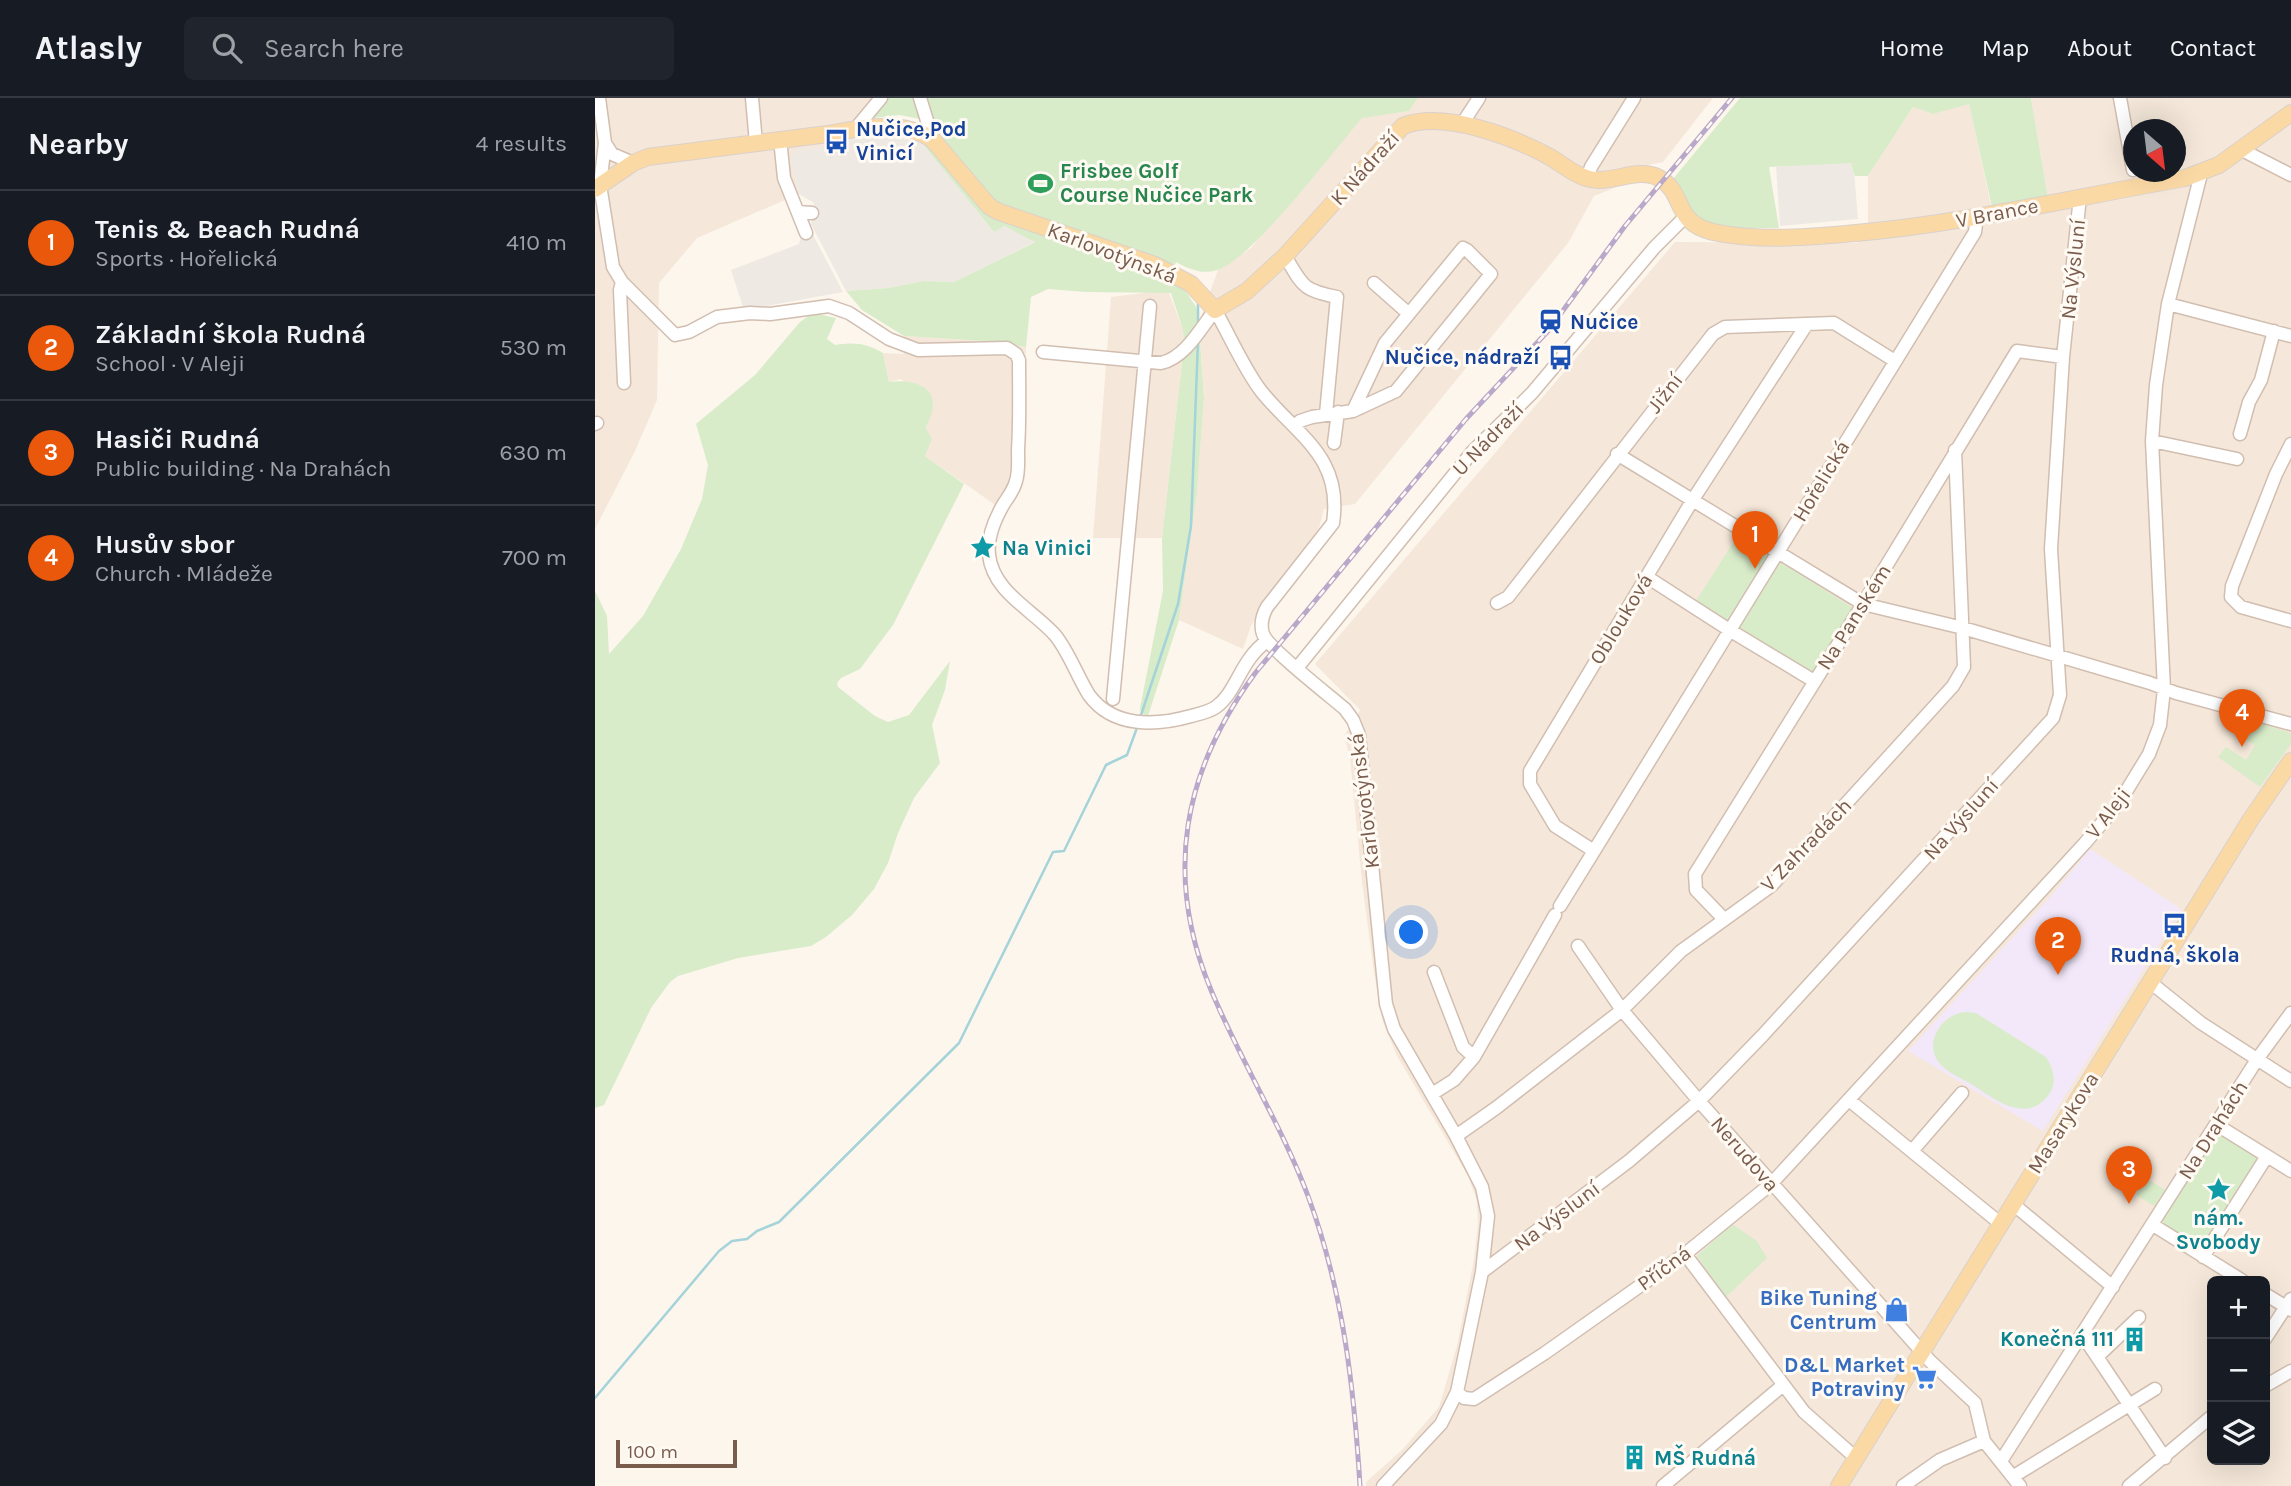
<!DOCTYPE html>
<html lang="en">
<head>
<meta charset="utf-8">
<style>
	body { margin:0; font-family:Karla,sans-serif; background:#20242c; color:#f1f3f6 }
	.controls { position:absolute; right:21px; bottom:21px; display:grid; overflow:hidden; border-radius:10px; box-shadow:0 7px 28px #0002 }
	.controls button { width:63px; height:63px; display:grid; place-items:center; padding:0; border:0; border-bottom:2px solid #363941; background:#171b24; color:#f1f3f6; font:35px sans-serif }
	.compass { position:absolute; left:1528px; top:21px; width:63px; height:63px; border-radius:50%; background:#171b24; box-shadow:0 7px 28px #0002; rotate:152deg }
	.scale { position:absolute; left:21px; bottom:18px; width:121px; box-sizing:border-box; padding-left:7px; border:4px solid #7a5c4d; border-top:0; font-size:19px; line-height:24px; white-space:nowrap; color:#7a5c4d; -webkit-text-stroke:5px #fffaf3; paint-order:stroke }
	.you { position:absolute; left:817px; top:835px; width:24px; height:24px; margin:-18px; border:5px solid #fff; border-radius:50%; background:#1a73e8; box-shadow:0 0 0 10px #1a73e833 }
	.badge { display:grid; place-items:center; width:46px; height:46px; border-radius:50%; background:#ea580c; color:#fff; font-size:23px; font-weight:700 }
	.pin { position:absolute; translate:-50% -58px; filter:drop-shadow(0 2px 4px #0008) }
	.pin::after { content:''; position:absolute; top:37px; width:24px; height:21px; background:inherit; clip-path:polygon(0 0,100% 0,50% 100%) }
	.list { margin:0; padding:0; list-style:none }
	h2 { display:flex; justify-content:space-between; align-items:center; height:91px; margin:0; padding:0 28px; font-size:30px }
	h2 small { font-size:23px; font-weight:400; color:#9ea1a6 }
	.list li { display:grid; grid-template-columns:46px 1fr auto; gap:21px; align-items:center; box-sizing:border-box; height:105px; padding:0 28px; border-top:2px solid #363941 }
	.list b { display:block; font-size:26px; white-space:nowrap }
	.list p { margin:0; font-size:23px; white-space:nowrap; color:#9ea1a6 }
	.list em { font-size:23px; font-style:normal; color:#9ea1a6 }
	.icon { flex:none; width:38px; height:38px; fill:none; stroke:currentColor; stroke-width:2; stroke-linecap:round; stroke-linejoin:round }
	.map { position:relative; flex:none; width:1696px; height:1388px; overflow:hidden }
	header { display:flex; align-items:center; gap:42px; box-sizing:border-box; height:98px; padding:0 35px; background:#171b24; border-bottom:2px solid #363941 }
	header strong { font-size:33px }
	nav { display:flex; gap:38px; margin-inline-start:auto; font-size:24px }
	.search { width:490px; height:63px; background:#20242c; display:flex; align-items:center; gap:18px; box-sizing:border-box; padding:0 24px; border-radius:10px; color:#9ea1a6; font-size:26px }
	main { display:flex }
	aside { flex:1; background:#171b24 }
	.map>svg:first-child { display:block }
	.residential { fill:#f5e8da; fill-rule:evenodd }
	.industrial { fill:#efe9e4 }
	.education { fill:#f3e8fa }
	.green { fill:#d8ecc9 }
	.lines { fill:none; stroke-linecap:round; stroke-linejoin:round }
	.stream { stroke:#a5d3da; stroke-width:2.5 }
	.minor-casing { stroke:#d1beb0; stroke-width:15 }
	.major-casing { stroke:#dad1cd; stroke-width:18 }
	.minor { stroke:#fff; stroke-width:12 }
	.major { stroke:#fbd9a5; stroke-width:16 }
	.rail-casing { stroke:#b9a8c9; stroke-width:5 }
	.rail { stroke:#fffaf3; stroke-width:2.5; stroke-dasharray:8; stroke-linecap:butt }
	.labels { text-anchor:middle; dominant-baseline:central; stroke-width:6; stroke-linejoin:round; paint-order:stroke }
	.transit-label { font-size:21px; font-weight:bold; fill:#164399; stroke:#fffaf3; text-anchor:start }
	.street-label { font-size:21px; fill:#7a5c4d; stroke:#fffaf3 }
	.leisure-label { font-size:21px; font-weight:bold; fill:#27864d; stroke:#fffaf3; text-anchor:start }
	.culture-label { font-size:21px; font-weight:bold; fill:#0d838f; stroke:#fffaf3; text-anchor:start }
	.shop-label { font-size:21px; font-weight:bold; fill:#366cbe; stroke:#fffaf3; text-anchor:end }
</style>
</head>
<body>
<header>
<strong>Atlasly</strong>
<div class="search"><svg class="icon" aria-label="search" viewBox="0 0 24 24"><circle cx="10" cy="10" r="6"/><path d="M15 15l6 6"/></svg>Search here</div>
<nav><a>Home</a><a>Map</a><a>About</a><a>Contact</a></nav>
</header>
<main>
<aside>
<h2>Nearby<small>4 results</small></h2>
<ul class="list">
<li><span class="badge">1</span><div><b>Tenis &amp; Beach Rudná</b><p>Sports · Hořelická</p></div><em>410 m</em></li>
<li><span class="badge">2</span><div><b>Základní škola Rudná</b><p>School · V Aleji</p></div><em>530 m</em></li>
<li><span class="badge">3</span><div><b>Hasiči Rudná</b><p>Public building · Na Drahách</p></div><em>630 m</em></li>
<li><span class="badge">4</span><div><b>Husův sbor</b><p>Church · Mládeže</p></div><em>700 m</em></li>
</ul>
</aside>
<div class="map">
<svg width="1696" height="1388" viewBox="0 0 1696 1388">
	<rect width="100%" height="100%" fill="#fdf6ec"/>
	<path class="residential" d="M0 0H292L259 41H254L250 49 195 61 204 96 102 140 64 185 62 302 40 353 0 431Z
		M823 0H1118L1068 64 1035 71 1037 83 999 98 973 145 760 406 729 411 724 430 712 448 676 493 656 528 648 551 584 522 602 394 609 300 604 224 623 172 656 150 767 19 814 13Z
		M1436 0H1696V1388H771V1384L807 1352 844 1309 862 1248 879 1161 883 1126 882 1103 873 1078 802 958 788 924 779 875 767 784 755 660 749 638 765 612 720 566 1080 144 1262 145 1273 134V78L1318 9 1338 16 1374 5 1396 108 1453 100ZM1538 32H1580V74H1538ZM1617 1183H1670V1362H1617Z
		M573 192 588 232 589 247 567 440H498L516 199Z
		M309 238 389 243 431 249 424 381 409 413 330 358 337 341 331 330 339 306 306 281 294 284 288 255 309 256Z"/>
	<path class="industrial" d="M297 38 326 44 399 134 408 128 441 143 359 184 328 183 294 190 251 193 216 126 219 105 204 96 195 61 200 51 250 49 254 41Z
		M1258 61 1263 121 1185 128 1181 69Z
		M216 133 248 194 149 212 136 172 204 146 206 138Z"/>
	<path class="education" d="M1495 751 1586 811 1448 1033 1313 953 1457 797Z"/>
	<path class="green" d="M292 0H319L325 21 305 17 278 20 276 18Z
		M329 0H823L814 13 767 20C740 51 656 163 622 172 607 177 594 171 581 164L579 170 403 107 373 74 343 35Z
		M1145 0H1436L1453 100 1397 109 1374 6 1338 16 1318 9 1273 78H1260L1256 65 1174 69 1184 130C1156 129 1112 137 1092 112 1086 104 1082 90 1078 81Z
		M326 44 348 60 405 122 570 181 590 192 603 212 609 300 602 394 584 522 553 618 546 615 545 610 568 493 567 440 589 247 588 232 576 195 491 194 453 191 436 199 431 249 389 243 309 238 267 212 251 193 294 190 328 183 359 184 440 144 409 128 399 134Z
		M218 215 241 220 232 241 240 247C260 244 271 245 288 255L294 284C311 281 340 285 338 308 338 315 333 323 331 330L337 341 330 358 369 386 298 527 265 571 246 580 242 585 243 589 280 618 293 624 314 617 355 563 350 592 337 627 345 665 319 700 303 735 293 765 279 791 257 817 231 839 216 848 143 860 83 878 75 884 56 910 9 1007 0 1010V493L12 518 14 556 48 518 86 451 107 401 113 367 101 326 160 277 205 224Z
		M1143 437 1258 510 1218 574H1215L1099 506Z
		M1628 614 1696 635V646L1665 689 1623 659 1631 649 1651 662 1660 647 1638 633 1640 626 1627 617Z
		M1370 914 1381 915 1451 959C1459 972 1463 986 1452 999 1429 1026 1398 1000 1376 986 1367 981 1356 976 1348 969 1326 949 1344 917 1370 914Z
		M1622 1034 1665 1062 1609 1152 1566 1125Z
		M1551 1080 1570 1092 1559 1108 1541 1097Z
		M1137 1126 1162 1143 1172 1160 1130 1200 1102 1158Z"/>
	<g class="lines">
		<path class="stream" d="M603 225V204
			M545 620 583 506 596 428 603 243
			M0 1300 124 1153 137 1143 152 1141 162 1133 184 1124 364 945 458 754 469 753 511 667 532 657 543 627"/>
		<defs>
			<path id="minor" d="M4 0 10 45 5 87 18 169 27 184 80 237 94 234 122 219 155 215 175 216 234 208 254 215 294 241 323 252 412 250 421 256 424 262C424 292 425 322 423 352 423 362 424 374 421 383 419 392 413 399 408 407 400 421 392 440 394 457 398 494 438 512 460 537 474 554 482 578 494 597 518 630 561 628 596 618 604 616 614 614 621 609 642 594 645 562 672 543
				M157 0 161 45
				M325 0 338 42
				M1525 0 1538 72
				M867 26 884 0
				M261 30 286 0
				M185 41 189 80 211 135
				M10 45 17 56 38 65
				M1647 52 1696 77
				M992 81 996 69 1039 0
				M203 114 217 115
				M690 158C708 188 707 192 742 199L731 316
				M27 184 25 192 29 285
				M779 185 814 216
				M1573 206 1696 238
				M448 254 566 265C590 260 606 230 620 212 635 238 648 269 666 293 702 338 748 358 738 425L672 509C667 518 665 527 668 536 673 550 735 598 750 611L758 622 764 637 791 906 799 931 861 1038 887 1089 893 1118 887 1174 862 1294 846 1326 788 1388
				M0 326 2 325
				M699 328 705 323 717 319 758 313 801 293 896 176 872 152 868 150 790 245 758 313
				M1645 336 1654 304 1666 282 1679 233
				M1557 343 1642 361
				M739 345 743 314
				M1696 346 1681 376 1637 488 1636 499 1646 509 1696 523
				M1022 356 1268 506 1368 530 1555 585 1581 595 1696 626
				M1052 479 1136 533 1219 583
				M902 505 913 499 1118 236 1130 229 1239 225 1300 263
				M702 570 878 353 937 295 1059 150 1090 119
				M518 601 555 208
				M999 753 1380 134 1382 119
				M965 808 999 753 960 728 935 686V673L1097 403 1212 226
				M1128 820 1101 792 1100 776 1268 506 1422 253 1468 259
				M983 848 1027 912 1104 1003 1335 1263 1380 1305 1389 1343 1425 1388
				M839 874 868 949 879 959
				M1555 884 1606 925 1696 983
				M837 996 859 982 879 959 960 817
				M1254 1002 1406 1126
				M1622 1027 1696 1073
				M861 1038 901 1010 1027 912 1086 853 1176 788 1358 588 1369 569 1360 352
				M1317 1053 1367 995
				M1418 1106 1518 1189
				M1558 1127 1648 1183
				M1090 1156 1209 1314 1261 1360
				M1608 1159 1672 1058
				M887 1174 1034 1063 1104 1003 1168 937 1458 620 1465 597 1456 451 1468 259 1485 99
				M1670 1196 1696 1212
				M1488 1238 1570 1360
				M1670 1241 1696 1201
				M1502 1259 1544 1219
				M1670 1288 1696 1273
				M862 1294 869 1300 879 1301 950 1255 1090 1156 1176 1086 1490 745 1524 705 1554 656 1565 627 1569 591 1557 343 1561 287 1573 206 1606 76
				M1406 1363 1663 960 1696 915
				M1419 1378 1560 1291
				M1068 1388 1187 1288
				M1308 1388 1345 1362 1389 1343
				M1534 1388 1617 1318"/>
			<path id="major" d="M0 91 38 65 53 59 233 36C267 29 309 22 338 42L394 108 402 113 560 167 596 186 620 212 652 193 690 158 808 28C849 12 918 39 955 59 967 66 978 76 991 80 1015 88 1042 68 1064 80 1091 95 1077 124 1118 134 1165 144 1214 139 1261 135 1372 125 1481 99 1590 80L1624 67 1696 15
				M1244 1388 1656 721 1696 663"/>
		</defs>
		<use href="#minor" class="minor-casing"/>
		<use href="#major" class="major-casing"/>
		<use href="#minor" class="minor"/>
		<use href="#major" class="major"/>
		<defs>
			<path id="rail" d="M765 1388C759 1289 748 1192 713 1098 686 1026 645 962 616 892 568 776 588 673 661 574L871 321 953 233 1030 128 1137 0"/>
		</defs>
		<use href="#rail" class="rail-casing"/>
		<use href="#rail" class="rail"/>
	</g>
	<defs>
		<symbol id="bus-bare" viewBox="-9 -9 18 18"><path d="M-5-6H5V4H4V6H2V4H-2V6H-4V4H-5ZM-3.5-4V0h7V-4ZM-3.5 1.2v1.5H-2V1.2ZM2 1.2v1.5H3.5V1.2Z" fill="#1a4fb4" stroke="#fffaf3" stroke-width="2.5" paint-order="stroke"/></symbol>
		<symbol id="stadium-bare" viewBox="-9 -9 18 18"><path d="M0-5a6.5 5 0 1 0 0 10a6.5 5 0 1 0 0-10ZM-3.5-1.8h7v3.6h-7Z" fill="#2e9e5b" stroke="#fffaf3" stroke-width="2.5" paint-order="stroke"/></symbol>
		<symbol id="station-bare" viewBox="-9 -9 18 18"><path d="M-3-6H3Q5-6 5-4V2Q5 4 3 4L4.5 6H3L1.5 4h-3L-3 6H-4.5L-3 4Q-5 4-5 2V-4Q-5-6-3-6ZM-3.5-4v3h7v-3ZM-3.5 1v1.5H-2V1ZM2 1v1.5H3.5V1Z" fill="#1a4fb4" stroke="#fffaf3" stroke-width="2.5" paint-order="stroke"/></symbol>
		<symbol id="sight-bare" viewBox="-9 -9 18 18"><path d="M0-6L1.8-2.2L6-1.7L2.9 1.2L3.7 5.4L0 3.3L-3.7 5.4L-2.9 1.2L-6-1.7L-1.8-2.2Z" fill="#0f9aa8" stroke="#fffaf3" stroke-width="2.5" paint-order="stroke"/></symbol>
		<symbol id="shop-bare" viewBox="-9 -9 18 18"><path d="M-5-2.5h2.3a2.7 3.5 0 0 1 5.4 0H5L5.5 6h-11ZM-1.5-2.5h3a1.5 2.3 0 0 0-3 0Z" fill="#3f7fe0" stroke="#fffaf3" stroke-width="2.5" paint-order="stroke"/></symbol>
		<symbol id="building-bare" viewBox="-9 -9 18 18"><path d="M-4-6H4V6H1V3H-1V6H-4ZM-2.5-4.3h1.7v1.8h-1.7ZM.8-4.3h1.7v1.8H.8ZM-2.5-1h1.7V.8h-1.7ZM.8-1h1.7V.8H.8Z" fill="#0f9aa8" stroke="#fffaf3" stroke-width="2.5" paint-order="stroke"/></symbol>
		<symbol id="supermarket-bare" viewBox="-9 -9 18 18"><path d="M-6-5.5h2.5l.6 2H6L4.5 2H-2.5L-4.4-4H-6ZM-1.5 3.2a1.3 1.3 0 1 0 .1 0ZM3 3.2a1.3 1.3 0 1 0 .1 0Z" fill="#3f7fe0" stroke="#fffaf3" stroke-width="2.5" paint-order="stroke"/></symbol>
	</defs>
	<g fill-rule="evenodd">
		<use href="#bus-bare" x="224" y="26" width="35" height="35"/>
		<use href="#stadium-bare" x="428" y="68" width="35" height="35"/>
		<use href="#station-bare" x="938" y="206" width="35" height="35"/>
		<use href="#bus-bare" x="948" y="242" width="35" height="35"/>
		<use href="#sight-bare" x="370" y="432" width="35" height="35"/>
		<use href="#bus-bare" x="1562" y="810" width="35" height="35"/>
		<use href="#sight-bare" x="1606" y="1074" width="35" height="35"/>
		<use href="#shop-bare" x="1284" y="1194" width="35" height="35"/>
		<use href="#building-bare" x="1522" y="1224" width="35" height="35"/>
		<use href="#supermarket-bare" x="1312" y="1262" width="35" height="35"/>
		<use href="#building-bare" x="1022" y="1342" width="35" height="35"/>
	</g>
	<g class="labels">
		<g class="transit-label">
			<text x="261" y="31">Nučice,Pod<tspan x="261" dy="24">Vinicí</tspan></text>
			<text x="975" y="224">Nučice</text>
			<text x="945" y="259" text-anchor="end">Nučice, nádraží</text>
			<text x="1580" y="857" text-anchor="middle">Rudná, škola</text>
		</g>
		<g class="street-label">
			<text transform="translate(770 70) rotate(-48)">K Nádraží</text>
			<text transform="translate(1402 115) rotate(-11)">V Brance</text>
			<text transform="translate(517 155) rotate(21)">Karlovotýnská</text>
			<text transform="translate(1478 171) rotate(-84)">Na Výsluní</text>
			<text transform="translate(1070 295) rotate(-52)">Jižní</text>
			<text transform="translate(893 341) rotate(-46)">U Nádraží</text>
			<text transform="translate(1226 383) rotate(-59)">Hořelická</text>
			<text transform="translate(1259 519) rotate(-58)">Na Panském</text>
			<text transform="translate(1026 521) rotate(-59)">Oblouková</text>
			<text transform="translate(769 703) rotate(-97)">Karlovotýnská</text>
			<text transform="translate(1513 715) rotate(-52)">V Aleji</text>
			<text transform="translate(1366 721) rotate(-48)">Na Výsluní</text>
			<text transform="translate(1211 747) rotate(-46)">V Zahradách</text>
			<text transform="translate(1468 1025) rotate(-58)">Masarykova</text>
			<text transform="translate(1618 1032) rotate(-58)">Na Drahách</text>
			<text transform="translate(1150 1056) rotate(49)">Nerudova</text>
			<text transform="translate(962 1118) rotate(-37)">Na Výsluní</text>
			<text transform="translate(1069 1170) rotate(-36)">Příčná</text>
		</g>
		<g class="leisure-label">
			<text x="465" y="73">Frisbee Golf<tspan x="465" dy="24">Course Nučice Park</tspan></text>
		</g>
		<g class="culture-label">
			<text x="407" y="450">Na Vinici</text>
			<text x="1623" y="1120" text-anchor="middle">nám.<tspan x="1623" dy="24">Svobody</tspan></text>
			<text x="1519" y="1241" text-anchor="end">Konečná 111</text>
			<text x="1059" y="1360">MŠ Rudná</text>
		</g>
		<g class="shop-label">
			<text x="1282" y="1200">Bike Tuning<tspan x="1282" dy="24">Centrum</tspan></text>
			<text x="1310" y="1267">D&amp;L Market<tspan x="1310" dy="24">Potraviny</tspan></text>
		</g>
	</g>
</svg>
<div class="controls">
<button>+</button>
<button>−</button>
<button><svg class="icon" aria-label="layers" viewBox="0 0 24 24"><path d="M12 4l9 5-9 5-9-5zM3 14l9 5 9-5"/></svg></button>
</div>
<svg class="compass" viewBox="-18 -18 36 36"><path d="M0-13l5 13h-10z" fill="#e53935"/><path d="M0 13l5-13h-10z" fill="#9ea1a6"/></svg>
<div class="scale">100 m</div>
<div class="you"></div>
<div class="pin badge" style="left:1160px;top:471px">1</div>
<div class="pin badge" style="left:1463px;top:877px">2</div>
<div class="pin badge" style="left:1534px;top:1106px">3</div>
<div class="pin badge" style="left:1647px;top:649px">4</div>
</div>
</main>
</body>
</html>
